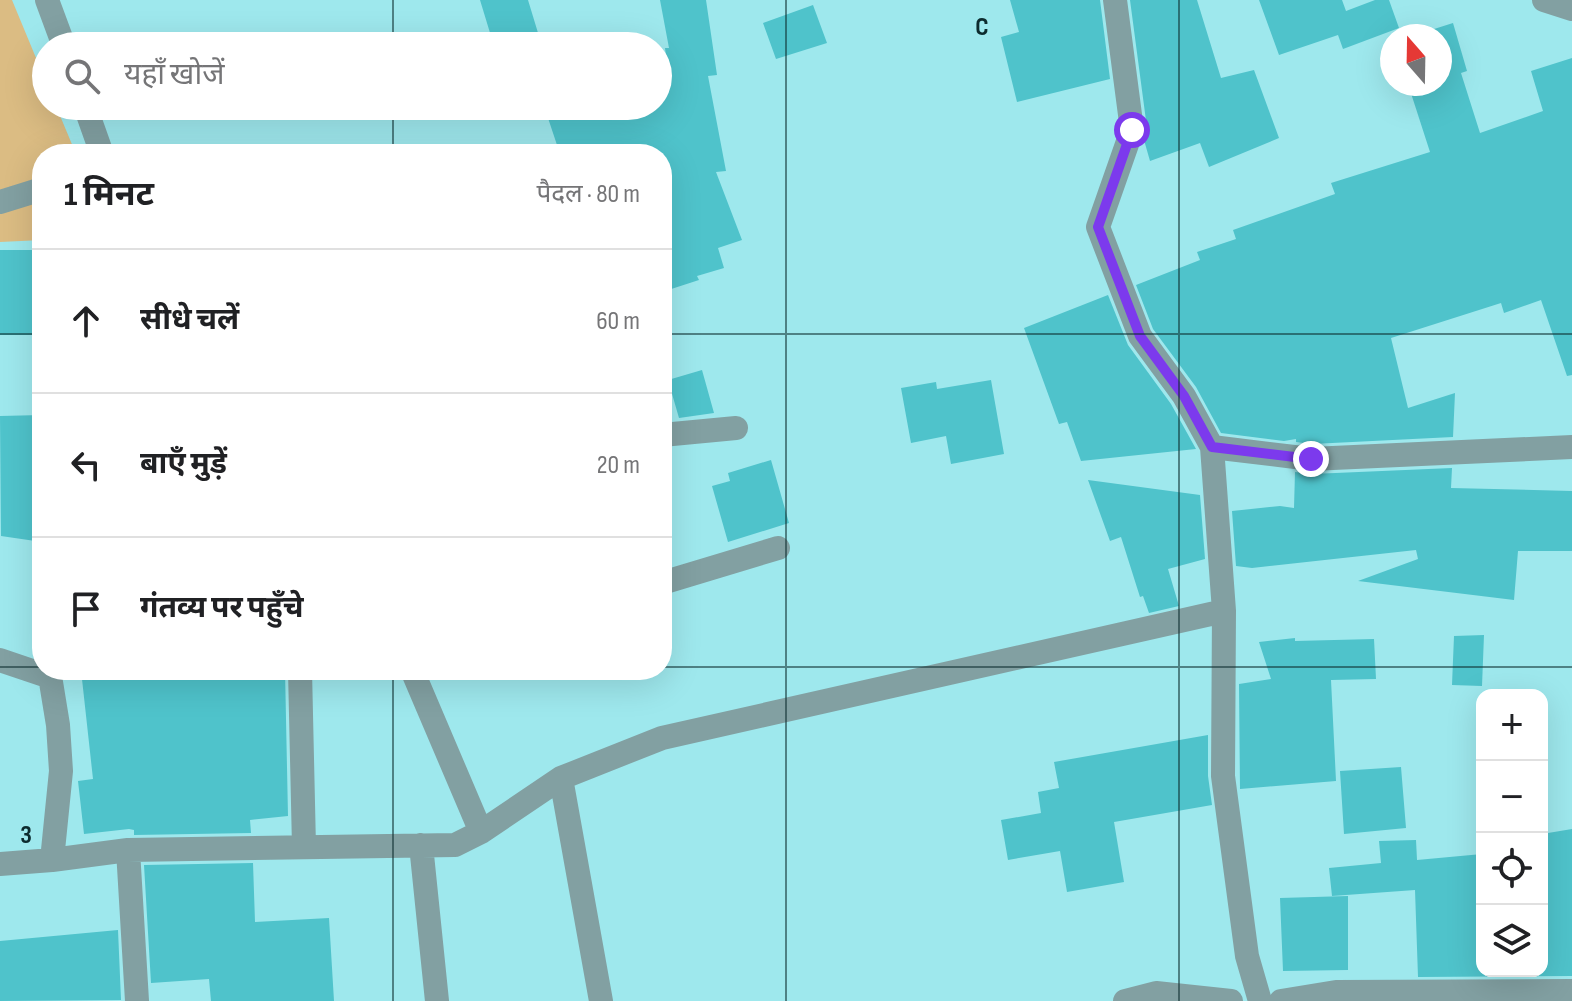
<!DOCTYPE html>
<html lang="hi">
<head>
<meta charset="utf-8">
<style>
	body { margin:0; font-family:"Sofia Sans Condensed","Noto Sans Devanagari",sans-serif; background:#f2f2f2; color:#202124 }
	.controls { position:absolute; right:24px; bottom:24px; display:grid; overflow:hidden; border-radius:16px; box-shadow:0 8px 32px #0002 }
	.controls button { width:72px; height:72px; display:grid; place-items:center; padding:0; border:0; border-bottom:2px solid #e0e0e0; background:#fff; color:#202124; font:40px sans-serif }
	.compass { position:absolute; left:1380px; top:24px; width:72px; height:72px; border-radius:50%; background:#fff; box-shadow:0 8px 32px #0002; rotate:340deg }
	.stop { position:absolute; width:24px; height:24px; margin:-18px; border:6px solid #7c3aed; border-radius:50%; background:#fff }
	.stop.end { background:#7c3aed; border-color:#fff; box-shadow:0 2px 8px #0008 }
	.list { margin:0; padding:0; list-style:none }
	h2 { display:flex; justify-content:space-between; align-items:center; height:104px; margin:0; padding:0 32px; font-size:34px }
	h2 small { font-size:26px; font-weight:400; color:#757577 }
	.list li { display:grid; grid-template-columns:52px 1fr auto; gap:24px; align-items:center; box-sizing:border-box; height:144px; padding:0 32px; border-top:2px solid #e0e0e0 }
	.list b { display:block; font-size:30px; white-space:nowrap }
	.list em { font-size:26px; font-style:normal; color:#757577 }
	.icon { flex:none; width:44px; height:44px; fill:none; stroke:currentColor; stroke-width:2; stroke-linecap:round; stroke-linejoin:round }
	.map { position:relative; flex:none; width:1572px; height:1001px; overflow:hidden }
	.search { position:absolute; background:#fff; box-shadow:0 8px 32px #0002; left:32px; top:32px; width:640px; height:88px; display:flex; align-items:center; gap:20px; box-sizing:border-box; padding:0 28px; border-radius:44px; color:#757577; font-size:30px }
	.panel { position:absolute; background:#fff; box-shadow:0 8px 32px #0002; left:32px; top:144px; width:640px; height:536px; border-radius:32px }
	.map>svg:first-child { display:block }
	.green { fill:#dbbc83 }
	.building { fill:#4fc3cb }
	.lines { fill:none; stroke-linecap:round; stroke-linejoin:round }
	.street { stroke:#82a0a2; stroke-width:24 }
	.route { stroke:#7c3aed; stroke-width:10 }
	.grid { fill:none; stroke:#0c2b2e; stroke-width:2; stroke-opacity:0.55 }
	.grid-label { font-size:26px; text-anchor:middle; font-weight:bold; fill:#0c2b2e; stroke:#9ee8ed; stroke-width:6; stroke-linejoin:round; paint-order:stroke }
</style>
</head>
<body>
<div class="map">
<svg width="1572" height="1001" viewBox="0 0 1572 1001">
	<rect width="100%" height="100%" fill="#9ee8ed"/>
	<path class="green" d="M0 0H12L46 82V106H56L76 154H42V240L0 242Z"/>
	<path class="building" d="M480 0H528L542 46H494Z
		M660 0H706L717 75 708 76 726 171 716 172 742 240 718 248 724 268 697 276 699 280 662 292V154H560L544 106H658V89L670 87 665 48H669Z
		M1010 0H1100L1110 79 1017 102 1001 37 1019 32Z
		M1130 0H1197L1221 78 1254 70 1279 138 1209 167 1200 143 1150 161 1144 140 1147 128Z
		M1259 0H1342L1346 11 1375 0H1389L1399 28 1343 49 1338 35 1279 55Z
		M813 5 827 43 776 59 763 23Z
		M1453 23 1467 71 1461 73 1480 133 1543 111 1531 71 1572 58V375L1567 376 1541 300 1504 313 1501 303 1391 338 1408 408 1455 393 1453 437 1312 444 1296 442V439L1284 441 1221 433 1196 387 1153 329 1136 285 1200 260 1197 252 1236 239 1233 230 1335 194 1331 183 1430 152 1408 84H1440V36H1412Z
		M0 250H42V335H0Z
		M1108 295 1128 345 1171 404 1196 449 1081 461 1067 422 1059 424 1024 328Z
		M702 370 714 413 679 418 668 380Z
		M991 380 1004 454 951 464 946 436 911 443 901 388 936 382 937 389Z
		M42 415V542L1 536 0 416Z
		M771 460 789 523 728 542 712 486 730 481 728 473Z
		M1452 468 1451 488 1572 491V551H1518L1514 600 1358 581 1418 559 1416 550 1252 568 1236 566 1232 511 1280 506 1294 508 1295 472 1312 474Z
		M1088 480 1200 495 1205 559 1168 569 1179 606 1149 613 1143 596 1140 597 1121 537 1110 541Z
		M1484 635 1482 686 1452 685 1454 636Z
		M1295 638V641L1374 639 1376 679 1331 680 1336 781 1240 789 1239 684 1271 679 1259 642Z
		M81 670H285L288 816 250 820 251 833 134 835V830L129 829 84 834 78 781 93 779Z
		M1208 735V776L1212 805 1114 822 1124 882 1067 892 1060 851 1008 860 1001 820 1041 813 1038 792 1059 788 1054 762Z
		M1401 767 1406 828 1344 834 1340 771Z
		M1572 829V976L1418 977 1415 890 1332 896 1329 868 1381 863 1379 841 1416 840 1417 860 1482 854V971H1542V834Z
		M253 863 255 922 329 918 334 1001H211L209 979 151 983 144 865Z
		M1348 896V970L1283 971 1280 898Z
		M118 930 121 1000 0 1001V941Z"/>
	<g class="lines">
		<path class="street" d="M47 0 64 46
			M1115 0 1132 130 1098 227 1140 336 1184 396 1212 447 1224 611 1223 776 1247 956 1260 1001
			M1544 0 1572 9
			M85 106 102 154
			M0 202 42 189
			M662 435 736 428
			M1212 447 1311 459 1572 447
			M662 583 778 548
			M0 660 50 677
			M49 670 58 725 61 771 52 860
			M300 670 304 847
			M412 670 481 832
			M561 778 601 1001
			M421 845 437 1001
			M128 850 137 1001
			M0 864 52 860 128 850 455 845 481 832 561 778 662 738 1224 611
			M1125 1001 1156 993 1231 1001
			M1281 1001 1336 992 1572 991"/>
	</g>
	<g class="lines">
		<path class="route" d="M1132 130 1098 227 1140 336 1184 396 1212 447 1311 459"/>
	</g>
	<path class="grid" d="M393 0V46M786 0V1001M1179 0V1001M393 106V154M0 334H42M662 334H1572M0 667H42M662 667H1572M393 670V1001"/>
	<g class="grid-label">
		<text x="982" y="35">C</text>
		<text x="26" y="843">3</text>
	</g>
</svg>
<div class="controls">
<button>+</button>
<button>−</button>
<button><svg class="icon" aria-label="locate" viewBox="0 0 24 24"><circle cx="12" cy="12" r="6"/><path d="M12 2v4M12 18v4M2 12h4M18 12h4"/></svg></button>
<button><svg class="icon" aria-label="layers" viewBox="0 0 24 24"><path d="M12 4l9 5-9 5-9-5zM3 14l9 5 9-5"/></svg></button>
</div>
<svg class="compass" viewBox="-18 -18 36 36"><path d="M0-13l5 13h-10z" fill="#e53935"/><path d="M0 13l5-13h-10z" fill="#757577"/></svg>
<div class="stop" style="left:1132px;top:130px"></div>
<div class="stop end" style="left:1311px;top:459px"></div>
<div class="search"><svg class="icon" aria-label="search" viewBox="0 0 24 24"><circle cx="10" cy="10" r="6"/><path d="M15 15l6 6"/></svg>यहाँ खोजें</div>
<section class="panel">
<h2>1 मिनट<small>पैदल · 80 m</small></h2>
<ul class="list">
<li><svg class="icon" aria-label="ahead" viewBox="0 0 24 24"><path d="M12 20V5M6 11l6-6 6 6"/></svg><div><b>सीधे चलें</b></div><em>60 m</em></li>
<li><svg class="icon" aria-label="left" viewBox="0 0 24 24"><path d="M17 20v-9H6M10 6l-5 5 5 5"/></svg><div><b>बाएँ मुड़ें</b></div><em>20 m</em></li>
<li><svg class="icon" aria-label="arrive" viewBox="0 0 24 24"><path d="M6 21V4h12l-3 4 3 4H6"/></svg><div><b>गंतव्य पर पहुँचे</b></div></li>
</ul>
</section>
</div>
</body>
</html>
